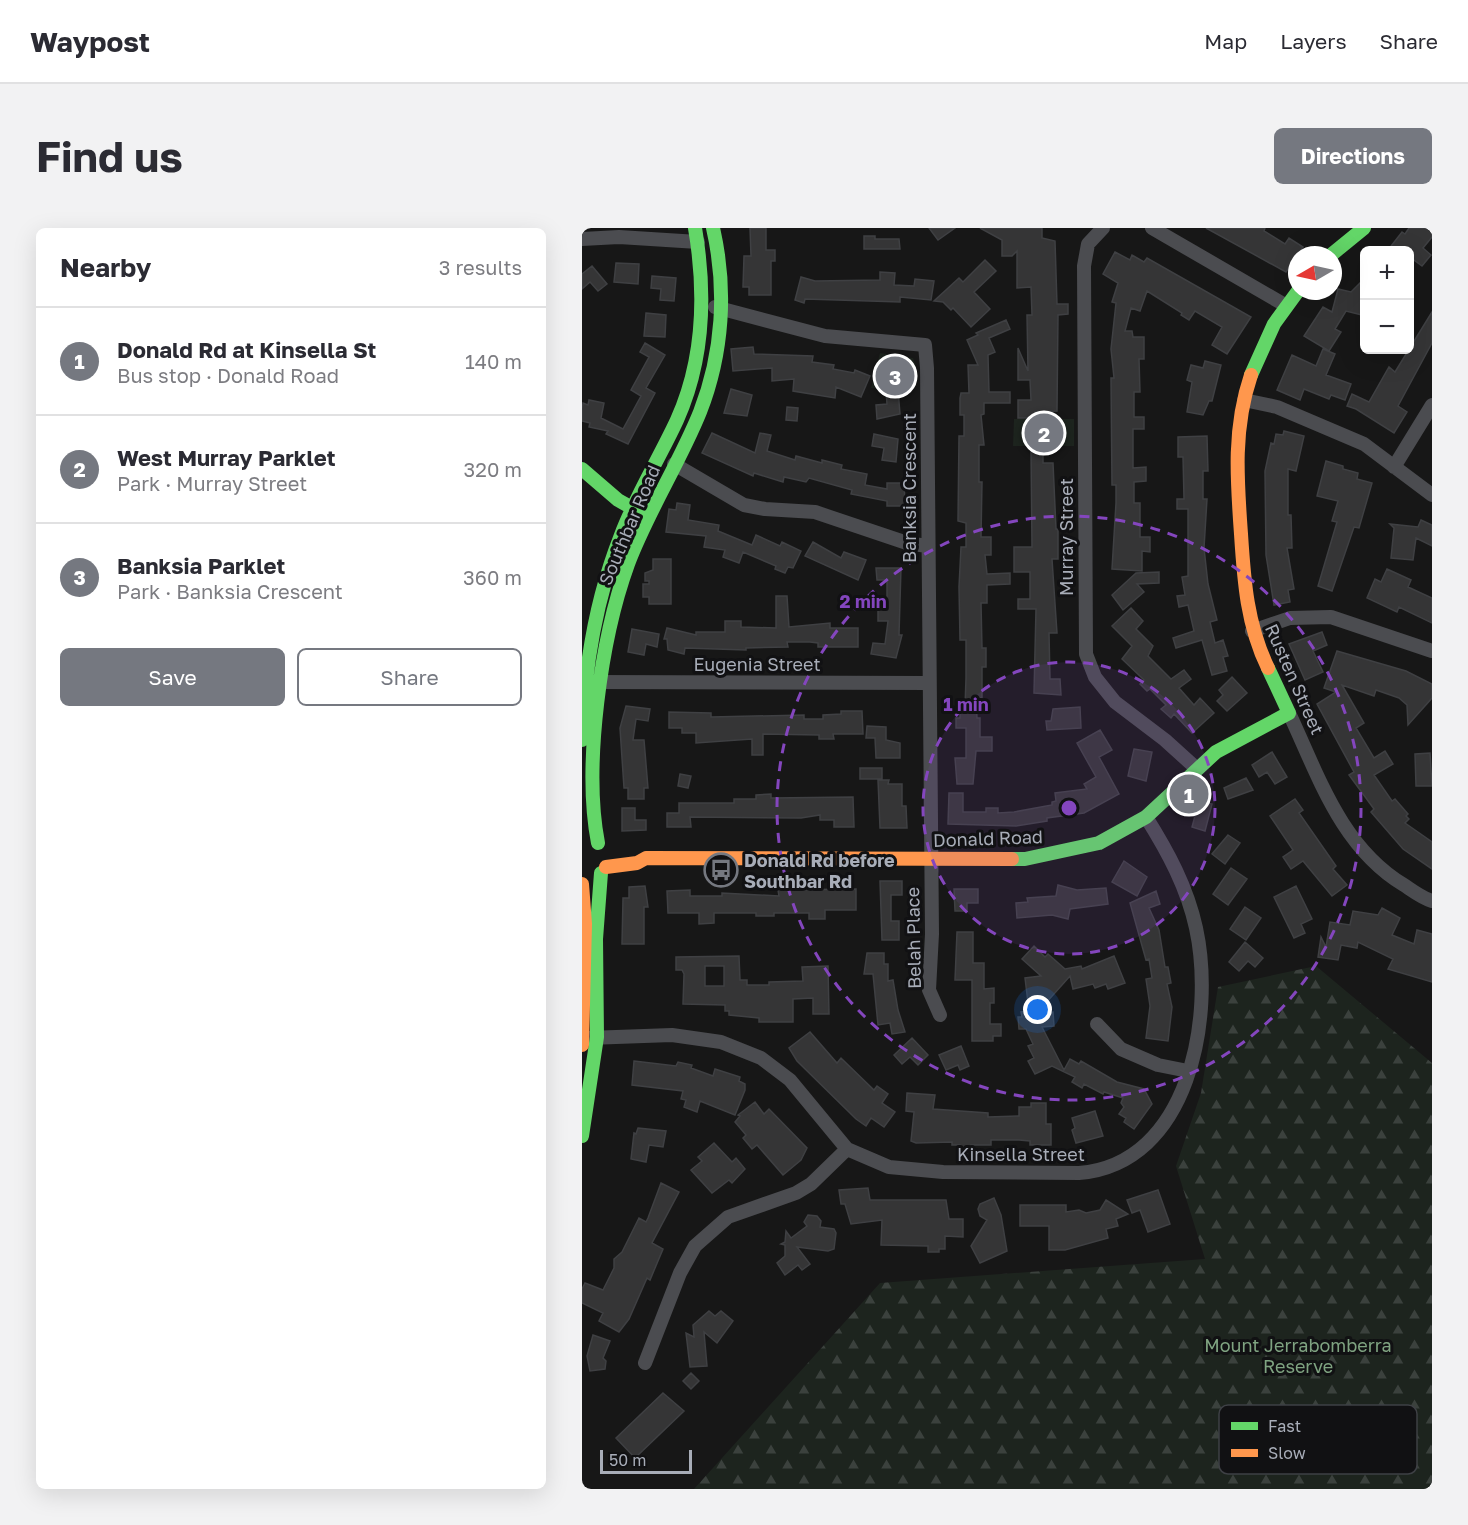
<!DOCTYPE html>
<html lang="en">
<head>
<meta charset="utf-8">
<style>
	body { margin:0; font-family:"Golos Text",sans-serif; background:#f2f2f3; color:#2b2b33 }
	.controls { position:absolute; right:18px; top:18px; display:grid; overflow:hidden; border-radius:9px; box-shadow:0 6px 24px #0002 }
	.controls button { width:54px; height:54px; display:grid; place-items:center; padding:0; border:0; border-bottom:2px solid #e1e1e2; background:#fff; color:#2b2b33; font:30px sans-serif }
	.compass { position:absolute; left:706px; top:18px; width:54px; height:54px; border-radius:50%; background:#fff; box-shadow:0 6px 24px #0002; rotate:261deg }
	.scale { position:absolute; left:18px; bottom:15px; width:92px; box-sizing:border-box; padding-left:6px; border:3px solid #a8adb8; border-top:0; font-size:16px; line-height:21px; white-space:nowrap; color:#a8adb8; -webkit-text-stroke:4px #111113; paint-order:stroke }
	.you { position:absolute; left:456px; top:782px; width:21px; height:21px; margin:-15px; border:4px solid #fff; border-radius:50%; background:#1a73e8; box-shadow:0 0 0 9px #1a73e833 }
	.badge { display:grid; place-items:center; width:39px; height:39px; border-radius:50%; background:#757880; color:#fff; font-size:20px; font-weight:700 }
	.pin { position:absolute; translate:-50% -50%; border:3px solid #fff; box-shadow:0 2px 6px #0006 }
	.list { margin:0; padding:0; list-style:none }
	h2 { display:flex; justify-content:space-between; align-items:center; height:78px; margin:0; padding:0 24px; font-size:26px }
	h2 small { font-size:20px; font-weight:400; color:#7c7c81 }
	.list li { display:grid; grid-template-columns:39px 1fr auto; gap:18px; align-items:center; box-sizing:border-box; height:108px; padding:0 24px; border-top:2px solid #e1e1e2 }
	.list b { display:block; font-size:22px; white-space:nowrap }
	.list p { margin:0; font-size:20px; white-space:nowrap; color:#7c7c81 }
	.list em { font-size:20px; font-style:normal; color:#7c7c81 }
	.actions { display:flex; gap:12px; padding:18px 24px }
	.actions a { flex:1; padding:14px 0; border:2px solid #757880; border-radius:9px; text-align:center; font-size:21px; color:#757880 }
	.actions .main { background:#757880; color:#fff }
	.map { position:relative; flex:none; width:850px; height:1261px; overflow:hidden; border-radius:9px }
	header { display:flex; align-items:center; gap:36px; box-sizing:border-box; height:84px; padding:0 30px; background:#fff; border-bottom:2px solid #e1e1e2 }
	header strong { font-size:28px }
	nav { display:flex; gap:33px; margin-inline-start:auto; font-size:21px }
	.intro { display:flex; align-items:center; justify-content:space-between; box-sizing:border-box; height:144px; padding:0 36px }
	h1 { margin:0; font-size:42px }
	.button { padding:15px 27px; border-radius:9px; background:#757880; color:#fff; font-size:21px; font-weight:700 }
	main { display:flex; gap:36px; padding:0 36px }
	aside { flex:1; background:#fff; border-radius:9px; box-shadow:0 6px 24px #0002 }
	.map>svg:first-child { display:block }
	.forest { fill:url(#forest-firs) }
	.park { fill:#1d241e }
	.building { fill:#353536; stroke:#3f4043; stroke-width:1.5; fill-rule:evenodd }
	.lines { fill:none; stroke-linecap:round; stroke-linejoin:round }
	.street { stroke:#4b4c50; stroke-width:14 }
	.fast { stroke:#63d668; stroke-width:14 }
	.slow { stroke:#ff974d; stroke-width:14 }
	.ring { fill:none; stroke:#8446be; stroke-width:3; stroke-dasharray:10 8 }
	.labels { text-anchor:middle; dominant-baseline:central; stroke-width:6; stroke-linejoin:round; paint-order:stroke }
	.street-label { font-size:18px; fill:#a8adb8; stroke:#111113 }
	.poi-label { font-size:18px; font-weight:bold; fill:#a8adb8; stroke:#111113; text-anchor:start }
	.park-label { font-size:18px; fill:#7fa381; stroke:#111113 }
	.key { fill:#111113; stroke:#3e4045; stroke-width:1.5 }
	.key-label { font-size:16px; fill:#a8adb8 }
	.centre { fill:#8446be; stroke:#111113; stroke-width:3 }
	.ring-label { font-size:18px; text-anchor:middle; font-weight:bold; fill:#8446be; stroke:#111113; stroke-width:6; stroke-linejoin:round; paint-order:stroke }
</style>
</head>
<body>
<header>
<strong>Waypost</strong>
<nav><a>Map</a><a>Layers</a><a>Share</a></nav>
</header>
<div class="intro"><h1>Find us</h1><a class="button">Directions</a></div>
<main>
<aside>
<h2>Nearby<small>3 results</small></h2>
<ul class="list">
<li><span class="badge">1</span><div><b>Donald Rd at Kinsella St</b><p>Bus stop · Donald Road</p></div><em>140 m</em></li>
<li><span class="badge">2</span><div><b>West Murray Parklet</b><p>Park · Murray Street</p></div><em>320 m</em></li>
<li><span class="badge">3</span><div><b>Banksia Parklet</b><p>Park · Banksia Crescent</p></div><em>360 m</em></li>
</ul>
<div class="actions"><a class="main">Save</a><a>Share</a></div>
</aside>
<div class="map">
<svg width="850" height="1261" viewBox="0 0 850 1261">
	<defs>
		<pattern id="forest-firs" width="22" height="20" patternUnits="userSpaceOnUse" patternTransform="scale(1.5)"><rect width="22" height="20" fill="#1d241e"/><path d="M5 1l3.5 6h-7zM16 11l3.5 6h-7z" fill="#3b413d"/></pattern>
	</defs>
	<rect width="100%" height="100%" fill="#171717"/>
	<path class="forest" d="M734 738 850 835V1261H112L298 1055 623 1031 594 938 619 865 636 759Z"/>
	<path class="park" d="M298 125 331 130 334 138V158L289 160Z
		M432 191H492V218H431Z"/>
	<path class="building" d="M168 0H184V22H193V33H189V67H167V59H161L162 28H169Z
		M347 0H373L356 12Z
		M398 0H460V10L473 13 475 76H486V86L476 87 475 183 453 184 454 190H436V172H449L448 152H436V120L446 143 445 87H450L449 59 435 60V23L430 28H420V12Z
		M624 0H683L682 3 703 16 707 10 721 19 704 44Z
		M827 0H850V9L841 20 849 27 840 38 828 29V22H806L820 4 823 6Z
		M282 8H293V11H317L318 21H282Z
		M533 24 548 32 550 27 562 34 565 30 669 89 645 126 630 117 640 99 613 83 607 92 599 87 600 85 565 63 558 83 549 80 543 103H550L551 109H562V131H557L558 164H552V189H562V201H551V240L564 239V253L552 254V275H558V309H568V324L560 323V343L530 341 534 275V257H530L529 150H532L529 121 534 75 530 74 536 55 521 46Z
		M403 32 414 43 392 64 408 81 389 99 371 80 369 82 361 74 352 73 377 50 381 54Z
		M34 35 57 36 56 56 32 54Z
		M10 38 25 56 16 63 8 54 0 61V46Z
		M298 44 313 45 312 57 332 58 333 51 352 53 349 72 318 69V74L223 71 222 75 213 72 219 49 233 53 298 52Z
		M70 48 94 50 92 73 78 72 79 61 69 60Z
		M783 50 780 87 764 83 753 101 759 104 747 123 722 108 741 79 750 84 756 61 769 64Z
		M850 84V115L816 178 825 184 812 205 774 181 765 178 770 166 787 174 807 139 813 144Z
		M64 85 84 87 83 109 62 108Z
		M424 92 428 101 407 110 413 124 406 127 407 164H428V175H402V186L399 187 402 217H397V254H400L399 309H409V327H403L405 346 428 345V356L405 357V375H399L400 420H404V439H400V470H394L395 490H398V509H410V523H394L391 556H375L373 530H384V500H374V490H378V479H383L384 450V412H378L377 359 379 319H384V295L376 293 377 208H382V187H378V170L379 165H387L386 137H396L385 112 396 107 394 105Z
		M63 115 83 127 64 160 73 165 46 216 24 206 26 203 7 199 8 195 0 193V181L1 175 6 177 7 172 22 175 19 190 41 201 59 168 49 162 67 129 58 124Z
		M171 119 172 126 231 128 230 134 252 137 251 141 272 145 273 142 288 148 279 169 254 159 253 170 211 163 212 151 190 153V140L151 143 149 121Z
		M741 121 753 126 744 147 769 156 763 172 749 167 747 171 722 161 718 172 695 162 710 127 734 138Z
		M623 133 639 137 630 173H627L621 187 605 184 610 154 605 152 609 137 621 140Z
		M149 161 170 167 165 188 142 185Z
		M316 162 318 186 295 191 294 177 305 176 304 163Z
		M205 179 216 180 215 193 204 192Z
		M702 203 722 208 714 243 706 241V287H709L710 320H705L712 361 706 362 708 374 692 377 684 327 683 243 689 215 692 216 694 206 701 207Z
		M130 205 173 225 178 205 189 207 185 223 213 232 214 228 240 235V232L260 237 259 241 285 246 283 257 305 261V255H322L323 275 322 278H305V273L269 266 270 262 227 250 224 254 202 249 201 254 172 245 171 248 120 225Z
		M292 206 316 211 314 234 300 232 302 220 290 218Z
		M625 208 626 243H621V271H625L622 320 626 356 635 392 628 394 633 415 641 412 646 428 641 429 645 443 630 447 620 412 594 420 591 410 612 403 606 377 597 379 595 368 603 367 600 349 606 348V281H595V271H602L601 229H596V209Z
		M461 221V235H471L474 301H476V331H470L475 405H467L468 451H478L479 467 452 465 454 381H436V371H448V344H432V319H450L449 222Z
		M744 233 761 238V241L776 245 775 251 790 255 777 300 772 299 750 363 736 358 755 294 750 293 756 273 735 268Z
		M95 275 108 277 106 292 137 297 136 303 170 317 174 307 198 318 200 314 219 323 211 340 206 339 203 345 193 341 194 338 161 324 157 335 141 329 143 322 122 319 124 308 84 304 87 281 94 282Z
		M839 292 850 297V318L834 310 831 332 809 330 812 300 808 296 836 299Z
		M231 314 259 330 262 324 284 332 276 352 223 328Z
		M71 331H89V376H67V369H61V356H67V353H63V345L71 342Z
		M294 340H319L317 407H320L314 430 289 426 291 415 303 416 306 393H296V371H305V352H295Z
		M805 341 829 352 826 359 850 370V395L817 379 815 384 785 370 793 351 799 354Z
		M577 344V355L555 356 562 364 541 382 530 367 554 345Z
		M194 368H205L207 399 248 395V400H276V419H236V415L228 414H205L206 419 164 420V422L103 420 102 426 86 422 85 411H82L85 400 114 407V404H143V393H159V399L194 400Z
		M549 380 561 393 554 401 571 418 566 428 589 451 602 442 609 451 597 460 612 477 618 470 632 485 610 505 592 486 589 490 579 481 584 477 568 461 565 463 558 456 562 452 540 431 550 418 530 398Z
		M50 401 77 406 75 419 64 416 62 427 46 424Z
		M740 404 745 417 731 423 741 444 723 452 707 416Z
		M755 423 824 443 850 456V470L826 497 825 477 817 470 794 462 792 468 760 457 782 495 774 500 792 530 803 523 811 536 792 547 810 573 813 571 826 586 824 588 827 591 823 595 850 614V641L821 621 789 584 792 581 767 547 772 544 735 476 754 464 742 460Z
		M650 449 665 465 645 483 635 473 641 467 637 462Z
		M44 478 68 481 66 493 54 491 51 512H62L66 560H62V571H46V560H42L38 500Z
		M498 479 499 500 465 502 464 493H469L471 481Z
		M259 483H280L281 506H251L252 511H237V507L181 506V527H170V511L114 515V505H100V500H87V484L129 485V489L222 487V491H241V487L259 486Z
		M285 498 304 499V512L318 515V530H294L293 510H284Z
		M518 502 530 522 517 529 537 566 502 585 465 590V593L434 598 366 596 367 565H381V584H404V580H416V585L432 584 470 577V574L474 573 473 565 505 561 502 556 514 549 495 515Z
		M552 521 570 524 564 553 546 548Z
		M690 524 705 549 693 556 685 544 677 549 670 537Z
		M848 525 850 558H834L833 526Z
		M278 540H300V551H278Z
		M98 546 109 548 106 560 96 558Z
		M664 550 671 562 646 571 642 560Z
		M296 552H307L306 556H320V578H324L325 600H298Z
		M189 566V570L271 569 272 599H252V592H238V587L219 590 108 589 109 599H85V585H97V575H152V571H174V567Z
		M713 571 721 582 717 585 754 638 751 641 765 657 750 668 721 633 709 641 701 629 711 622 688 588Z
		M617 573 630 576 623 603 610 599Z
		M40 580H53V592H64V602L40 603Z
		M646 607 658 615 643 636 630 626Z
		M542 633 565 649 555 668 530 654Z
		M649 640 665 651 646 677 631 666Z
		M298 653H320V667H309V693H317V712H300Z
		M476 657 495 662 524 660 526 676 488 681 486 691 470 687 435 690 434 675 446 674 445 670 474 668Z
		M63 658 66 679H62V716H40L41 670H47V659Z
		M714 658 730 691 719 696 723 705 712 710 692 669Z
		M274 661V682H243V691H227V685H192V688H174V685H132V695L117 696V685H86L85 663 108 662V668H140V665L197 668 196 662Z
		M372 661H396V675H385V683H373Z
		M574 663 578 676 567 680 577 702 583 739H586L589 755 585 756 590 779 586 813 564 810 568 778 564 751 570 750 567 731 564 732 548 675Z
		M663 679 679 690 664 712 648 701Z
		M800 680 818 690 810 707 832 716 835 702 850 706V754L806 741 811 731 776 714 775 720 759 717 756 732 736 729 739 709 744 719 748 694 768 697 771 683 796 687Z
		M375 704H391V735H402V761L412 760V775H408V796H419V808H411V813H390V752H373Z
		M663 714 681 730 673 739 666 733 657 743 647 734Z
		M452 718 463 729 466 726 483 741 499 738 500 741 532 728 543 755 526 761 524 756 513 760 511 756 491 761 488 748 454 786 471 784 472 798 460 799 482 842 488 831 497 836 499 833 535 854 562 861 570 876 552 901 542 894 544 890 537 886 542 879 539 875 541 870 522 864 521 866 502 856 500 860 490 854 493 849 470 838 453 846 446 833 452 830 446 818 451 816 444 801H437L436 789H440L439 784 447 783 443 750 459 748 440 731Z
		M285 725H302V736H306V753L311 752 316 782 323 804 310 806 308 795 296 797 291 746H282Z
		M157 728 158 752H165V757H187V754L221 753 220 739 246 738 247 786H231V770L211 771V794H177V790L147 787V783H143V777L101 776 102 746 100 742H94V729ZM123 738H142V758H123Z
		M228 804 255 835 259 830 292 862 295 858 306 866 300 875 313 884 302 899 289 890 284 898 274 891 215 833 207 820Z
		M330 810 346 827 336 837 328 829 320 836 312 827Z
		M379 818 387 838 378 842 376 837 364 842 357 827Z
		M52 833 94 838 96 834 110 837 109 840 131 848 133 841 158 849 157 853 163 856V862L153 887 118 873 115 884 102 879 104 872 99 871 101 863 50 857Z
		M325 865 353 867 351 881 406 885V889L437 888V879H449V875H464V896H469V917H448V913L437 912H409V917H389V928H377L378 917H370V914L334 915 329 913 332 884 324 883Z
		M173 874 182 886 187 881 225 920 219 932 201 947 175 917 170 921 161 910 164 907 153 894 158 888 156 887Z
		M513 883 521 908 494 915 490 902 493 900 490 890Z
		M56 900 84 903 81 919 67 917 64 934 49 931 52 905 54 906Z
		M132 915 150 934 154 930 163 941 150 955 147 952 130 965 109 942 120 933 116 929Z
		M79 955 97 964 70 1015 81 1021 68 1052 65 1050 47 1091 37 1104 17 1093 21 1085 0 1075V1061L3 1055 21 1062 32 1040V1031L40 1024 57 990 64 994 66 990Z
		M286 960 288 972H364L367 991H381V1009L363 1008V1021H357V1024H346V1018L299 1017 300 992 269 996 263 976H259L257 962Z
		M576 962 588 996 566 1004 558 982 550 985 545 972Z
		M412 970 419 987 425 1023 398 1035 389 1018 405 992 398 988 396 981 398 976Z
		M524 972 546 986 534 991 536 998 524 1001 526 1010 483 1022H467V998H438V977H484V984L497 982 504 985 518 982Z
		M226 987 235 988 239 993 238 999 252 1001 254 1005 252 1021 246 1023 215 1019 228 1036 220 1042 216 1037 203 1047 195 1035 203 1028V1017L199 1016 203 1014 204 1003 209 1010 225 998 222 994Z
		M127 1083 133 1088 139 1083 151 1093 135 1115 122 1104 125 1138 108 1139 104 1105 112 1109 111 1097Z
		M11 1107 28 1113 21 1130 24 1133 23 1141 8 1143 5 1128Z
		M109 1145 117 1153 109 1161 101 1153Z
		M81 1165 102 1183 53 1230 34 1210Z"/>
	<g class="lines">
		<path class="street" d="M521 0 506 16 502 38 504 426 513 449 533 474 583 512 615 541
			M570 0 703 77
			M0 11 37 9 116 14
			M133 79 243 108 343 117 345 140 350 706 347 762 358 787
			M662 172 695 179 782 216 850 267
			M92 236 162 277 183 281 233 284 325 315 345 318
			M812 239 850 177
			M670 403 708 390 749 389 850 423
			M10 454 347 455
			M707 485C737 549 759 619 822 657 831 663 840 670 850 673
			M515 796 539 821 576 837 606 843
			M6 810 90 807 139 814 179 830 208 852 265 921 307 939 361 944 497 945C608 936 633 788 614 700 605 659 586 624 564 589
			M63 1135 98 1045 113 1018 146 989 214 965 229 956 265 921"/>
		<path class="fast" d="M749 27 782 0
			M669 147 692 96 716 63
			M0 241 36 272 61 286
			M0 512C2 441 13 373 39 307 54 267 77 231 95 192 122 132 124 65 113 0
			M16 615C1 538 19 410 46 336 66 283 97 236 118 184 141 125 145 61 131 0
			M430 631H443L517 615 564 589 634 524 707 485 686 440
			M0 908 15 809 14 711 19 645"/>
		<path class="slow" d="M669 147C651 200 655 251 659 306 662 353 665 397 686 440
			M24 639 55 635 64 630 430 631
			M0 656 3 696 0 817"/>
	</g>
	<circle cx="487" cy="580" r="146" fill="#8446be" fill-opacity=".12"/>
	<g class="ring">
		<circle cx="487" cy="580" r="146"/>
		<circle cx="487" cy="580" r="292"/>
	</g>
	<defs>
		<symbol id="bus-ring" viewBox="-11 -11 22 22"><circle r="9.5" fill="#111113" stroke="#757880" stroke-width="1.5"/><path d="M-5-6H5V4H4V6H2V4H-2V6H-4V4H-5ZM-3.5-4V0h7V-4ZM-3.5 1.2v1.5H-2V1.2ZM2 1.2v1.5H3.5V1.2Z" fill="#757880"/></symbol>
	</defs>
	<g fill-rule="evenodd">
		<use href="#bus-ring" x="120" y="623" width="38" height="38"/>
	</g>
	<g class="labels">
		<g class="street-label">
			<text transform="translate(327 260) rotate(-90)">Banksia Crescent</text>
			<text transform="translate(47 297) rotate(-67)">Southbar Road</text>
			<text transform="translate(484 309) rotate(-90)">Murray Street</text>
			<text x="175" y="436">Eugenia Street</text>
			<text transform="translate(713 451) rotate(66)">Rusten Street</text>
			<text transform="translate(406 610) rotate(-2)">Donald Road</text>
			<text transform="translate(331 710) rotate(-91)">Belah Place</text>
			<text x="439" y="926">Kinsella Street</text>
		</g>
		<g class="poi-label">
			<text x="162" y="632">Donald Rd before<tspan x="162" dy="21">Southbar Rd</tspan></text>
		</g>
		<g class="park-label">
			<text x="716" y="1117">Mount Jerrabomberra<tspan x="716" dy="21">Reserve</tspan></text>
		</g>
	</g>
	<rect x="637" y="1177" width="198" height="69" rx="9" class="key"/>
	<rect x="649" y="1194" width="27" height="8" fill="#63d668"/>
	<rect x="649" y="1221" width="27" height="8" fill="#ff974d"/>
	<g class="key-label">
		<text x="686" y="1204">Fast</text>
		<text x="686" y="1231">Slow</text>
	</g>
	<circle cx="487" cy="580" r="9" class="centre"/>
	<g class="ring-label">
		<text x="281" y="380">2 min</text>
		<text x="384" y="483">1 min</text>
	</g>
</svg>
<div class="controls">
<button>+</button>
<button>−</button>
</div>
<svg class="compass" viewBox="-18 -18 36 36"><path d="M0-13l5 13h-10z" fill="#e53935"/><path d="M0 13l5-13h-10z" fill="#7c7c81"/></svg>
<div class="scale">50 m</div>
<div class="you"></div>
<div class="pin badge" style="left:607px;top:566px">1</div>
<div class="pin badge" style="left:462px;top:205px">2</div>
<div class="pin badge" style="left:313px;top:148px">3</div>
</div>
</main>
</body>
</html>
